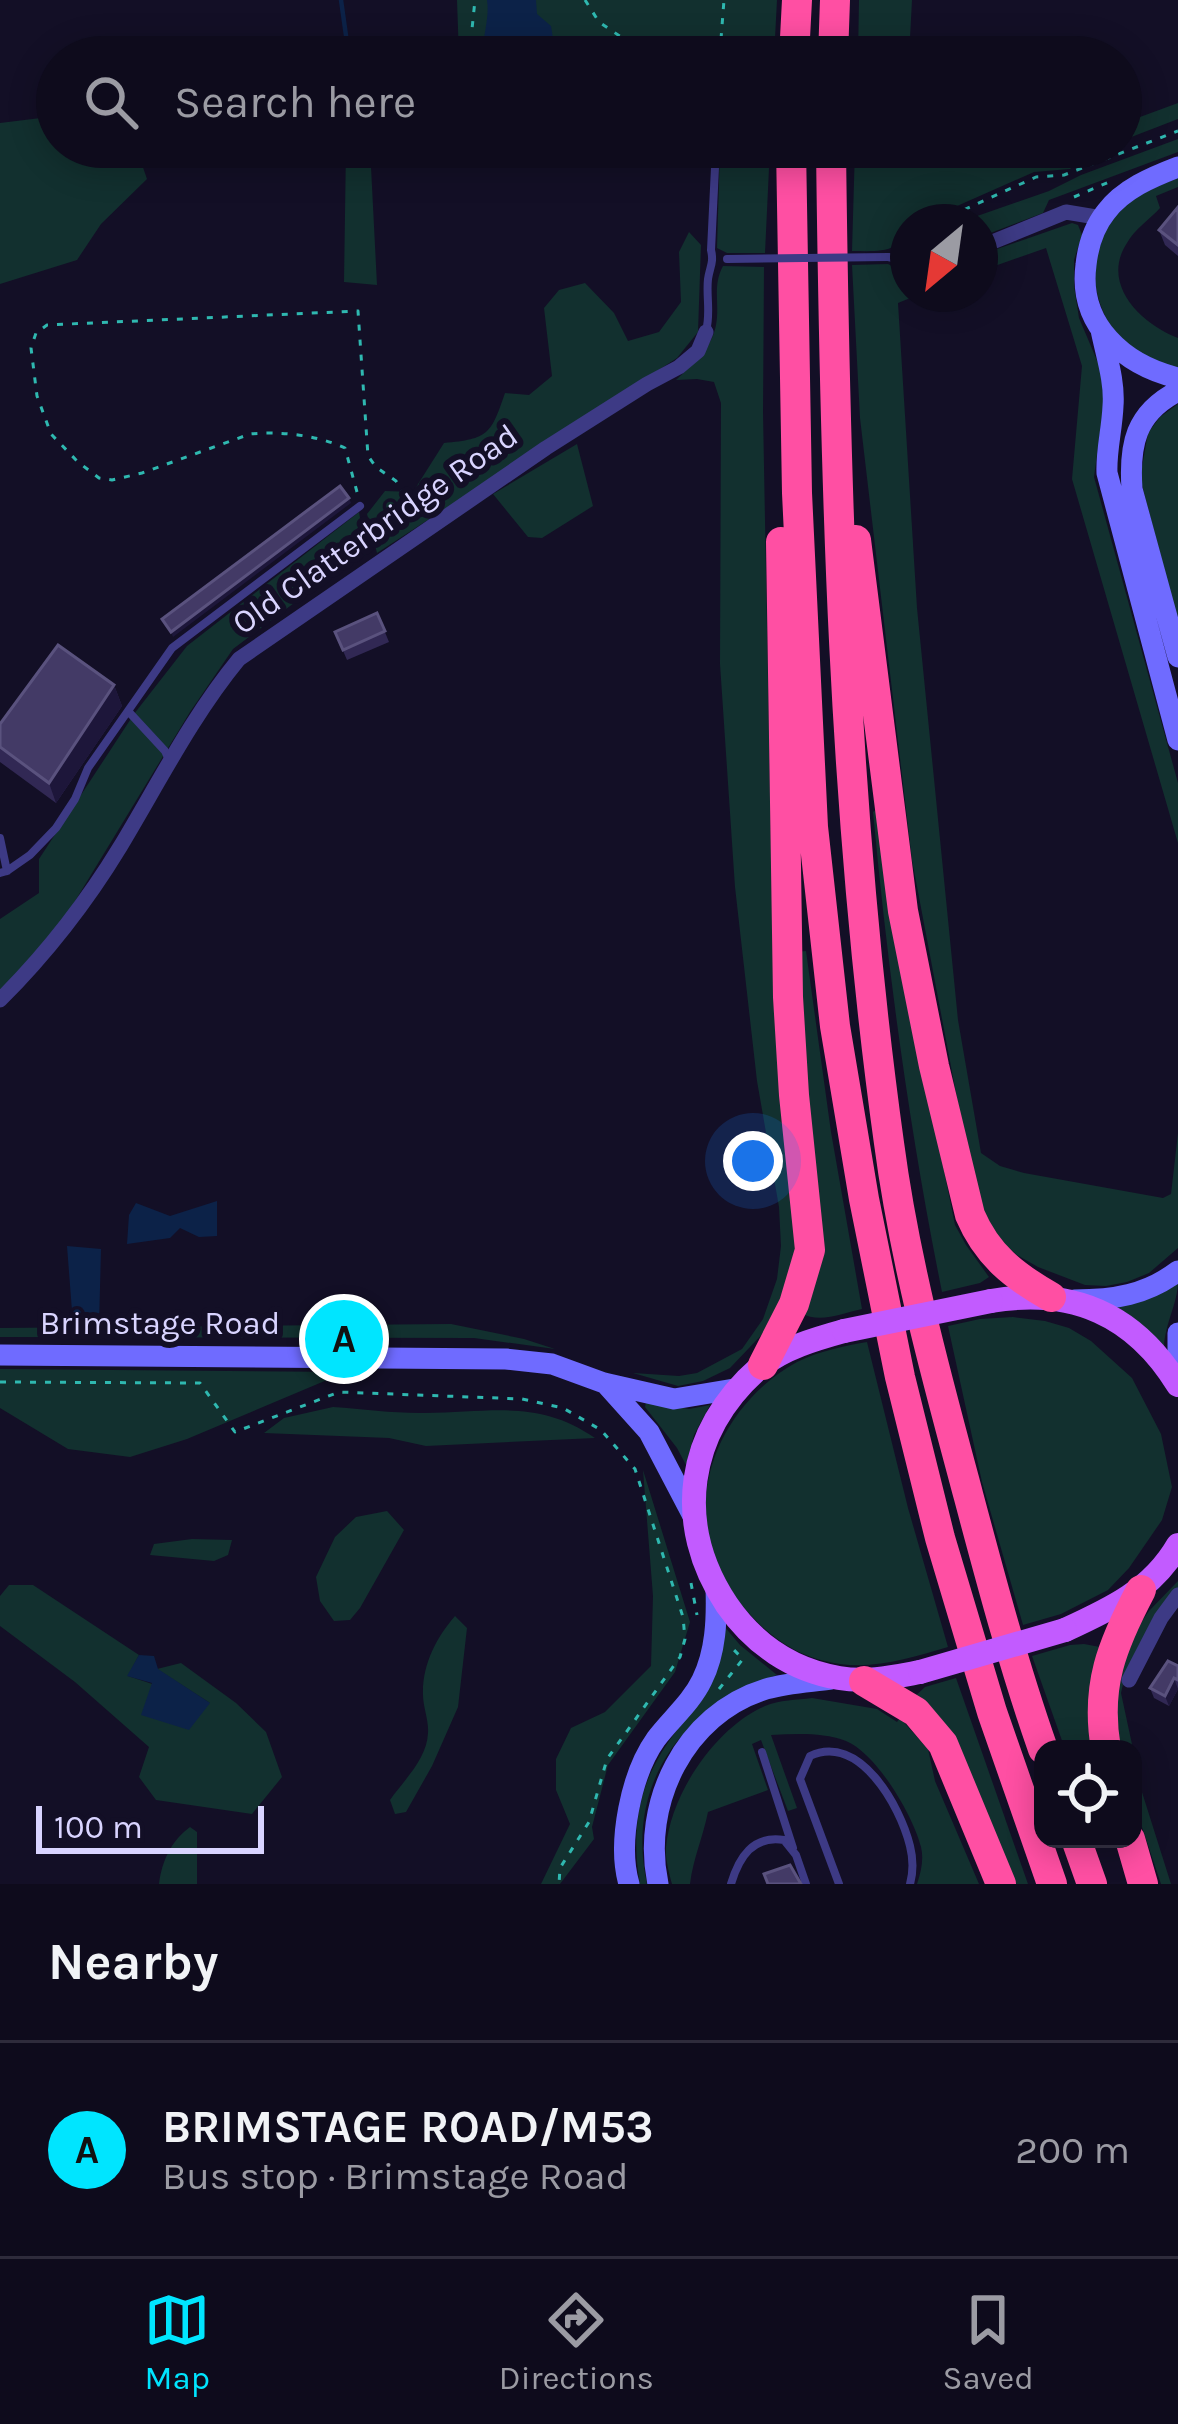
<!DOCTYPE html>
<html lang="en">
<head>
<meta charset="utf-8">
<style>
	body { margin:0; font-family:Karla,sans-serif; background:#1c1929; color:#f1f3f6 }
	.controls { position:absolute; right:36px; bottom:36px; display:grid; overflow:hidden; border-radius:24px; box-shadow:0 6px 30px #0003 }
	.controls button { width:108px; height:108px; display:grid; place-items:center; padding:0; border:0; border-bottom:3px solid #2e2b3b; background:#0e0b1c; color:#f1f3f6; font:60px sans-serif }
	.compass { position:absolute; left:890px; top:204px; width:108px; height:108px; border-radius:50%; background:#0e0b1c; box-shadow:0 6px 30px #0003; rotate:209deg }
	.scale { position:absolute; left:36px; bottom:30px; width:228px; box-sizing:border-box; padding-left:12px; border:6px solid #d9d4ff; border-top:0; font-size:33px; line-height:42px; white-space:nowrap; color:#d9d4ff; -webkit-text-stroke:9px #130f26; paint-order:stroke }
	.you { position:absolute; left:753px; top:1161px; width:42px; height:42px; margin:-30px; border:9px solid #fff; border-radius:50%; background:#1a73e8; box-shadow:0 0 0 18px #1a73e833 }
	.badge { display:grid; place-items:center; width:78px; height:78px; border-radius:50%; background:#00e5ff; color:#111; font-size:39px; font-weight:700 }
	.pin { position:absolute; translate:-50% -50%; border:6px solid #fff; box-shadow:0 3px 12px #0006 }
	.list { margin:0; padding:0; list-style:none }
	h2 { display:flex; justify-content:space-between; align-items:center; height:156px; margin:0; padding:0 48px; font-size:51px }
	h2 small { font-size:39px; font-weight:400; color:#9b9ba3 }
	.list li { display:grid; grid-template-columns:78px 1fr auto; gap:36px; align-items:center; box-sizing:border-box; height:216px; padding:0 48px; border-top:3px solid #2e2b3b }
	.list b { display:block; font-size:45px; white-space:nowrap }
	.list p { margin:0; font-size:39px; white-space:nowrap; color:#9b9ba3 }
	.list em { font-size:39px; font-style:normal; color:#9b9ba3 }
	.icon { flex:none; width:66px; height:66px; fill:none; stroke:currentColor; stroke-width:2; stroke-linecap:round; stroke-linejoin:round }
	.map { position:relative; flex:none; width:1178px; height:1884px; overflow:hidden }
	.search { position:absolute; background:#0e0b1c; box-shadow:0 6px 30px #0003; left:36px; right:36px; top:36px; height:132px; display:flex; align-items:center; gap:30px; box-sizing:border-box; padding:0 42px; border-radius:66px; color:#9b9ba3; font-size:45px }
	.sheet { height:372px; background:#0e0b1c }
	nav { display:flex; justify-content:space-around; align-items:center; box-sizing:border-box; height:168px; border-top:3px solid #2e2b3b; background:#0e0b1c; font-size:33px; color:#9b9ba3 }
	nav a { display:grid; justify-items:center; gap:6px }
	nav .on { color:#00e5ff }
	.map>svg:first-child { display:block }
	.green { fill:#12302f }
	.water { fill:#0c2248 }
	.lines { fill:none; stroke-linecap:round; stroke-linejoin:round }
	.stream { stroke:#0c2248; stroke-width:4.5 }
	.path { stroke:#2fb8b0; stroke-width:3; stroke-dasharray:6 9; stroke-linecap:butt }
	.lane { stroke:#3d3a85; stroke-width:8 }
	.street { stroke:#3d3a85; stroke-width:15 }
	.secondary { stroke:#6f6bff; stroke-width:21 }
	.primary { stroke:#c25bff; stroke-width:24 }
	.highway { stroke:#ff4fa3; stroke-width:30 }
	.lane-bridge { stroke:#3d3a85; stroke-width:8 }
	.primary-bridge { stroke:#c25bff; stroke-width:24 }
	.wall { fill:#312854 }
	.shaded-wall { fill:#1d163a }
	.building { fill:#433a66; stroke:#5a527e; stroke-width:3 }
	.labels { text-anchor:middle; dominant-baseline:central; stroke-width:12; stroke-linejoin:round; paint-order:stroke }
	.street-label { font-size:33px; fill:#d9d4ff; stroke:#130f26 }
</style>
</head>
<body>
<div class="map">
<svg width="1178" height="1884" viewBox="0 0 1178 1884">
	<rect width="100%" height="100%" fill="#130f26"/>
	<path class="green" d="M457 0H777L774 57H725L724 48 629 44 605 57H459Z
		M859 0H912L909 57H858Z
		M1178 103V119L1121 141V124Z
		M57 116V147H136L147 179 101 224 77 260 0 284V123Z
		M1178 139V152L1049 200 1043 213 980 237V222H960L1049 191 1081 175Z
		M346 147H370L377 285 344 282Z
		M720 147H770L765 253H727L717 248Z
		M855 147H908L909 166 1029 147H1105L1090 153 1070 169 1034 172 921 222H908C904 255 878 251 852 251Z
		M1178 178V187L1156 196 1160 208C1150 219 1134 230 1127 243 1100 284 1141 324 1178 338V368C1103 358 1067 266 1121 210 1136 193 1157 187 1178 178Z
		M1072 223 1078 225 1082 235 1074 260V286L1079 318 1104 377V402L1094 477 1178 783V843L1072 479 1082 366 1046 248 989 268 986 258 994 250Z
		M689 232 701 245 698 332 677 358 377 553 367 514 385 491 413 492 444 443C489 439 491 434 505 393L529 395 552 376 544 308 559 290 585 283 614 313 628 341 659 332 681 302 679 252Z
		M888 264 908 274V294H920L898 303 917 608 958 1020 981 1153 1000 1166 1024 1173 1163 1198 1171 1194 1178 1133V1248L1149 1273 1127 1282 1106 1286 1085 1285 1038 1267 1017 1255 1001 1241 988 1224 970 1167 912 860 860 418 852 265Z
		M723 266 764 267 763 412 774 1007 797 1267 767 1329 730 1368 703 1381 678 1386 633 1373 679 1376 697 1373 742 1349 763 1319 777 1279 781 1246 779 1207 757 1081 735 887 720 664 721 403 714 382 697 379 676 380C692 365 712 348 716 325 720 304 712 286 723 266Z
		M1178 404V621L1140 478 1148 433 1160 417Z
		M577 444 593 506 542 538 528 537 493 494Z
		M359 512 366 554 306 594 233 649 190 712 69 911 48 941 0 991V919L39 893V859L134 714 187 646Z
		M877 809 908 992 955 1225 966 1245 989 1277 980 1283 942 1292C910 1133 888 973 873 812Z
		M806 951 831 1132 862 1309C842 1313 820 1324 801 1313L796 952Z
		M1178 1281C1178 1303 1165 1323 1164 1347L1116 1308Z
		M1013 1317 1045 1321 1069 1328 1091 1341 1132 1378 1161 1434 1172 1487 1162 1520 1129 1568 1108 1590 1061 1614 1023 1625 982 1482 948 1326 980 1319Z
		M451 1324 524 1339 555 1349 474 1338 0 1337V1328Z
		M867 1342 908 1508 948 1647C913 1657 877 1669 840 1664 797 1658 767 1636 741 1604 735 1597 728 1590 723 1582 717 1572 715 1559 711 1548 690 1475 731 1398 797 1362 819 1351 844 1346 867 1342Z
		M0 1369 346 1372 187 1439 130 1457 68 1449 0 1408Z
		M646 1402 689 1409 710 1405 694 1435 686 1465 677 1448 645 1407Z
		M333 1407C362 1409 391 1413 419 1413 486 1414 536 1397 595 1438L426 1446 389 1438 264 1433 284 1418Z
		M643 1470 690 1622 675 1672 608 1765 592 1827 594 1839 560 1884H541L570 1824 556 1790V1759L571 1728 605 1712 651 1666 653 1596Z
		M387 1511 404 1530 360 1608 350 1620 334 1621 320 1601 316 1577 335 1537 356 1517Z
		M192 1539 232 1540 228 1555 214 1561 150 1555 154 1544Z
		M1178 1581V1588L1124 1680 1121 1693 1133 1749H1111L1106 1707 1134 1632 1149 1611Z
		M9 1585H33L139 1655 128 1676 210 1703 157 1669 181 1663 236 1703 266 1732 282 1777 252 1814 156 1800 139 1777 149 1747 75 1682 0 1626V1596Z
		M455 1616 467 1628 458 1707 432 1766 406 1812 395 1814 390 1800C404 1780 427 1759 428 1733 429 1721 423 1707 423 1695 422 1665 436 1638 455 1616Z
		M724 1626 740 1645 777 1675C683 1706 625 1783 647 1884H640C632 1840 636 1796 659 1757 691 1703 719 1698 724 1626Z
		M1084 1644 1100 1647 1092 1749H1065L1032 1656 1070 1645Z
		M956 1678 1028 1884H1009L911 1700 925 1687Z
		M812 1698 877 1709 897 1722 900 1718 928 1749 935 1781 979 1884H917C921 1872 924 1859 921 1847 913 1815 876 1753 846 1741 822 1732 796 1734 771 1735L797 1808 788 1811 761 1740 752 1744 768 1790 708 1812C703 1837 693 1859 690 1884H672C669 1873 665 1858 666 1847 671 1793 716 1727 765 1706 779 1700 797 1700 812 1698Z
		M1133 1751 1141 1789 1171 1884H1161L1133 1800Z
		M190 1827 197 1832V1884H159C162 1861 171 1841 190 1827Z"/>
	<path class="water" d="M487 0H536L537 14 551 26 556 57H484C481 37 490 21 487 0Z
		M217 1201V1236L199 1237 180 1228 170 1238 127 1244 129 1215 136 1203 170 1216Z
		M67 1246 101 1249 99 1326 83 1331 73 1324Z
		M139 1655 154 1656 158 1669 210 1703 189 1730 141 1715 152 1683 127 1676Z"/>
	<g class="lines">
		<path class="stream" d="M341 0 349 57"/>
		<path class="path" d="M585 0 599 22 627 41
			M721 39 724 0
			M472 57 471 39 475 0
			M581 57 628 41 719 40
			M1074 197 1109 182
			M937 222 1036 177 1064 175 1178 131
			M357 492 345 448C317 435 280 431 250 434L142 473 112 480 99 478 78 462 51 434 37 396 31 348 36 333 47 325 358 311 368 456 376 467 396 481 418 517
			M363 519 370 551
			M0 1382 200 1383 235 1432 339 1392 522 1399 563 1408 601 1430 635 1469 683 1617 685 1639 680 1657 607 1759 589 1822 560 1868 559 1884
			M691 1583 697 1615
			M719 1689 743 1659 730 1646"/>
		<path class="lane" d="M720 57V52
			M888 257 908 261
			M706 331C711 313 706 297 708 279 710 266 714 263 711 250L716 147
			M128 711 165 751 169 760
			M0 838 7 871 0 873
			M7 871 30 855 56 828 75 799 88 768 172 648 360 506
			M762 1752 793 1848
			M731 1884C739 1857 753 1835 784 1840L796 1855 806 1884
			M839 1884 800 1779 810 1756C859 1733 900 1805 910 1846 913 1858 913 1873 910 1884"/>
		<path class="street" d="M980 247 1066 212 1102 218
			M0 1000C47 953 86 903 120 847 158 784 192 716 239 659L546 448 647 384 679 367 698 351 706 332
			M1129 1680 1161 1618 1178 1595"/>
		<path class="secondary" d="M1178 167C1152 177 1123 189 1106 212 1094 227 1088 246 1086 265 1078 325 1124 365 1178 378
			M1101 330C1106 355 1115 381 1113 406 1112 430 1106 450 1107 473L1178 740
			M1178 391C1135 413 1129 445 1132 489L1178 657
			M1074 1300C1114 1300 1146 1295 1178 1271
			M1178 1333V1368
			M0 1355 506 1359 552 1364 604 1383 674 1399 740 1388
			M605 1383 649 1432 692 1514
			M629 1884C617 1843 631 1774 656 1739 671 1719 691 1703 702 1680 716 1652 717 1619 716 1588
			M658 1884C641 1804 684 1714 766 1689 787 1683 809 1682 831 1679"/>
		<path class="primary" d="M991 1301C1073 1287 1135 1315 1178 1385
			M844 1331C815 1339 784 1348 760 1367 686 1431 673 1524 727 1605 754 1644 792 1670 839 1678 867 1683 893 1677 920 1672
			M1065 1630C1111 1609 1152 1590 1178 1545"/>
		<path class="highway" d="M794 57 797 0
			M833 57 835 0
			M791 147 797 493 813 827 835 1026 864 1199 900 1377 940 1538 992 1712 1052 1884
			M831 147C835 480 843 813 889 1143 904 1257 934 1368 964 1479 988 1569 1012 1661 1043 1749
			M856 540 903 911 934 1066 970 1215C987 1255 1014 1276 1051 1297
			M763 1365 794 1304 810 1250 794 1095 788 997 781 542
			M864 1681 916 1712 943 1744 1001 1884
			M1106 1749C1095 1686 1112 1645 1141 1590
			M1076 1839 1092 1884
			M1130 1839 1143 1884"/>
		<path class="lane-bridge" d="M727 259 888 257"/>
		<path class="primary-bridge" d="M844 1331 991 1301
			M920 1672 1065 1630"/>
	</g>
	<path class="wall" d="M1178 207V256L1165 245 1159 230Z
		M377 613 389 642 347 660 335 632Z
		M114 685 122 706 56 803 0 762V724Z
		M1178 1666V1689L1169 1706 1154 1698 1150 1688Z"/>
	<path class="shaded-wall" d="M349 498 351 503 173 637 171 632Z
		M114 685 122 706 56 803 49 783Z
		M1174 1678 1178 1689 1169 1706 1165 1696Z"/>
	<path class="building" d="M1178 207V245L1159 230Z
		M340 486 349 498 171 632 162 619Z
		M377 613 385 631 343 650 335 632Z
		M58 645 114 685 49 783 0 747V724Z
		M1168 1661 1178 1666V1680L1174 1678 1165 1696 1150 1688Z
		M790 1865 801 1884H768L764 1874Z"/>
	<g class="labels">
		<g class="street-label">
			<text transform="translate(375 529) rotate(-35)">Old Clatterbridge Road</text>
			<text x="160" y="1323">Brimstage Road</text>
		</g>
	</g>
</svg>
<div class="controls">
<button><svg class="icon" aria-label="locate" viewBox="0 0 24 24"><circle cx="12" cy="12" r="6"/><path d="M12 2v4M12 18v4M2 12h4M18 12h4"/></svg></button>
</div>
<svg class="compass" viewBox="-18 -18 36 36"><path d="M0-13l5 13h-10z" fill="#e53935"/><path d="M0 13l5-13h-10z" fill="#9b9ba3"/></svg>
<div class="scale">100 m</div>
<div class="you"></div>
<div class="pin badge" style="left:344px;top:1339px">A</div>
<div class="search"><svg class="icon" aria-label="search" viewBox="0 0 24 24"><circle cx="10" cy="10" r="6"/><path d="M15 15l6 6"/></svg>Search here</div>
</div>
<section class="sheet">
<h2>Nearby<small></small></h2>
<ul class="list">
<li><span class="badge">A</span><div><b>BRIMSTAGE ROAD/M53</b><p>Bus stop · Brimstage Road</p></div><em>200 m</em></li>
</ul>
</section>
<nav>
<a class="on"><svg class="icon" aria-label="map" viewBox="0 0 24 24"><path d="M3 6l6-2 6 2 6-2v14l-6 2-6-2-6 2zM9 4v14M15 6v14"/></svg>Map</a>
<a><svg class="icon" aria-label="directions" viewBox="0 0 24 24"><path d="M12 3l9 9-9 9-9-9zM9 14v-3h6M13 9l2 2-2 2"/></svg>Directions</a>
<a><svg class="icon" aria-label="saved" viewBox="0 0 24 24"><path d="M7 4h10v16l-5-4-5 4z"/></svg>Saved</a>
</nav>
</body>
</html>
